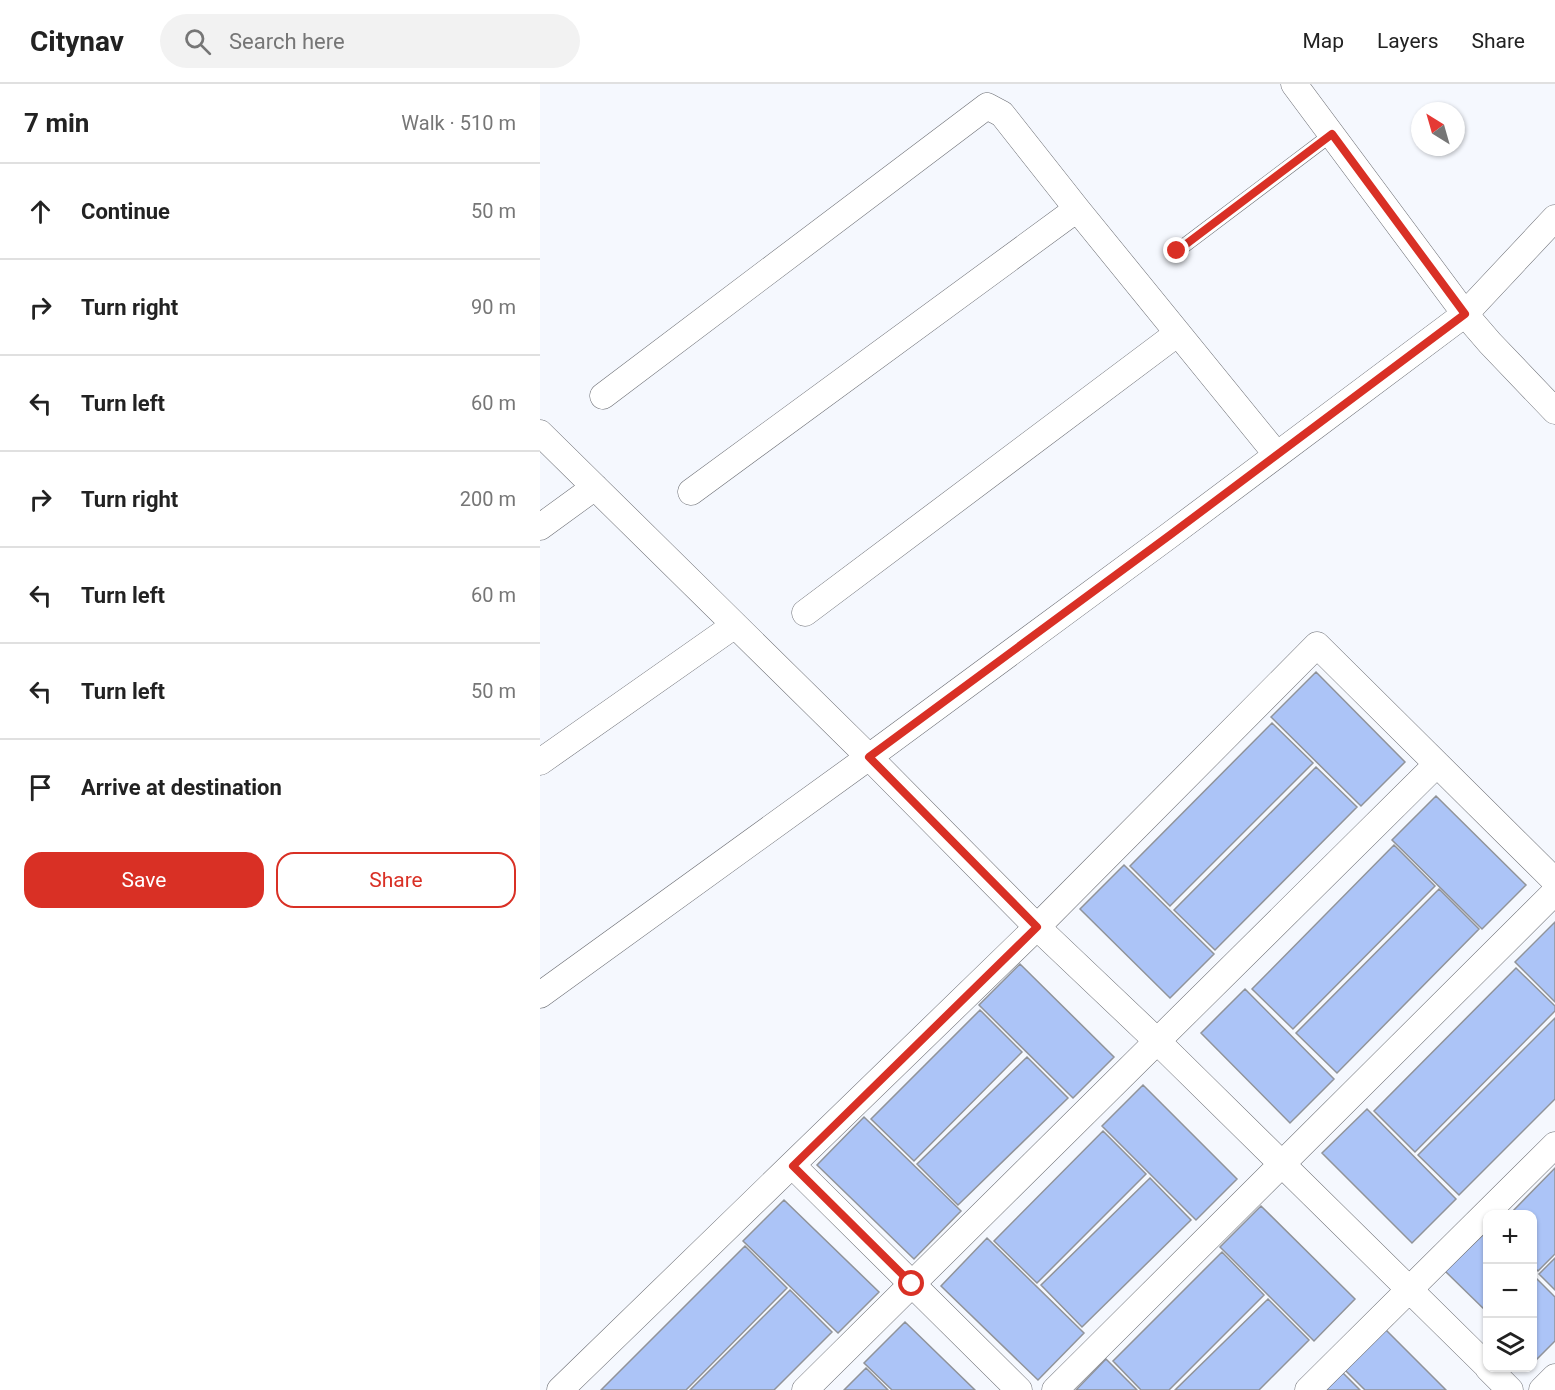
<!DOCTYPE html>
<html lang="en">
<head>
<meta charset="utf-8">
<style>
	body { margin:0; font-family:Roboto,sans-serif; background:#f2f2f2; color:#222 }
	.controls { position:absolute; right:18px; bottom:18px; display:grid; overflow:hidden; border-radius:12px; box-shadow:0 2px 4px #0004 }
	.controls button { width:54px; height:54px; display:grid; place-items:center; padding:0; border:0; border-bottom:2px solid #e0e0e0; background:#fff; color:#222; font:30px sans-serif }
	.compass { position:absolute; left:871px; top:18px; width:54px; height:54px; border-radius:50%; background:#fff; box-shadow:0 2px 4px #0004; rotate:323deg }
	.stop { position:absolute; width:18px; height:18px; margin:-14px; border:4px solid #d93025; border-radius:50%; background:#fff }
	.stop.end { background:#d93025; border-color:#fff; box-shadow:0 2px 6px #0008 }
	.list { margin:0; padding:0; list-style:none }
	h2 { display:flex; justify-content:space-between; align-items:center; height:78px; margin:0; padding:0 24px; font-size:26px }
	h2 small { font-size:20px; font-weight:400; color:#767676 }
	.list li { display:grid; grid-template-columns:39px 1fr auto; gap:18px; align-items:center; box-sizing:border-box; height:96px; padding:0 24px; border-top:2px solid #e0e0e0 }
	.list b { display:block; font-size:22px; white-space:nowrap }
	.list em { font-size:20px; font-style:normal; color:#767676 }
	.actions { display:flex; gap:12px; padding:18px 24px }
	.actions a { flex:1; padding:14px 0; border:2px solid #d93025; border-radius:18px; text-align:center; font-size:21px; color:#d93025 }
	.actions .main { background:#d93025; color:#fff }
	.icon { flex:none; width:33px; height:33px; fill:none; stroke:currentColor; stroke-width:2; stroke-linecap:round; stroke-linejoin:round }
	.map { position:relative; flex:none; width:1015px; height:1306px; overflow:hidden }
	header { display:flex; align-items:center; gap:36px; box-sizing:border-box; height:84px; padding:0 30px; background:#fff; border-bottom:2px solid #e0e0e0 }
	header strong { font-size:28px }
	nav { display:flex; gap:33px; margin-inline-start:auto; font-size:21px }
	.search { width:420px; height:54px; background:#f2f2f2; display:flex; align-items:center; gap:15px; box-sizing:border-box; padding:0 21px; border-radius:33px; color:#767676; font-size:22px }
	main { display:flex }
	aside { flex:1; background:#fff }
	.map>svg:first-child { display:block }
	.building { fill:#acc4f7; stroke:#909399; stroke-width:1.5 }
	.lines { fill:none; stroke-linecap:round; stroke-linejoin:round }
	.lane-casing { stroke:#6a6c72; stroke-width:15 }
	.street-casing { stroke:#6a6c72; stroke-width:27 }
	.lane { stroke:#fff; stroke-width:14 }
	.street { stroke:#fff; stroke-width:26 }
	.route { stroke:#d93025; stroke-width:8 }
</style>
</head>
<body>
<header>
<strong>Citynav</strong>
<div class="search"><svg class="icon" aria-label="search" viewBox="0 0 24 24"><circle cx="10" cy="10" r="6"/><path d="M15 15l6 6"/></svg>Search here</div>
<nav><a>Map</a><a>Layers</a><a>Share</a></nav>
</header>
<main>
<aside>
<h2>7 min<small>Walk · 510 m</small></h2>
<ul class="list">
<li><svg class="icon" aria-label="ahead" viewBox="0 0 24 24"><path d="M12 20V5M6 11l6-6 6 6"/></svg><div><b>Continue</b></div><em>50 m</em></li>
<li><svg class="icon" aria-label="right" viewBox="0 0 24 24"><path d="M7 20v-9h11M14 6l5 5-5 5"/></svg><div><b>Turn right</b></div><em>90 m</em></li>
<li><svg class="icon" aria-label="left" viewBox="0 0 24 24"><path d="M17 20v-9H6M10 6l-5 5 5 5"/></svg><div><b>Turn left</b></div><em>60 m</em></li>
<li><svg class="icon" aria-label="right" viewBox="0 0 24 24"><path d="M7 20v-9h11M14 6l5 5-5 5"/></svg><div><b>Turn right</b></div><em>200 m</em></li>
<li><svg class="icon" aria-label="left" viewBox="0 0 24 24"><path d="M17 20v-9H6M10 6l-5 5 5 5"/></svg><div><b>Turn left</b></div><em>60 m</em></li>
<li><svg class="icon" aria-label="left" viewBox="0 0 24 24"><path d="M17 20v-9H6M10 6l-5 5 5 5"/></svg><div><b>Turn left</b></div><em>50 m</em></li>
<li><svg class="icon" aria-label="arrive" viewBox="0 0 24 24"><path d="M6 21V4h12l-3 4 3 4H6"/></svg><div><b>Arrive at destination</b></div></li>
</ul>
<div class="actions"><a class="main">Save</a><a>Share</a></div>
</aside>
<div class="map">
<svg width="1015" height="1306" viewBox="0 0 1015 1306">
	<rect width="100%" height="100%" fill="#f5f8fe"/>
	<path class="building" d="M776 588 865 678 821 722 731 633Z
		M732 639 773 679 630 822 590 782Z
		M776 683 817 723 675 866 634 826Z
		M896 712 986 801 942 845 852 756Z
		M854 761 895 802 753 945 712 905Z
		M584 781 674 870 630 914 540 825Z
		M899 805 939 845 797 989 756 949Z
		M1015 838V918L975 878Z
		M480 880 574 973 533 1014 439 921Z
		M976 884 1015 922V927L875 1068 834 1027Z
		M705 905 794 995 750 1039 661 949Z
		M440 926 482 968 374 1077 331 1035Z
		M1015 934V1015L919 1111 878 1071Z
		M487 973 528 1014 418 1121 377 1080Z
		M603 1001 697 1095 656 1136 562 1042Z
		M827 1025 916 1115 872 1159 782 1069Z
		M324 1033 421 1127 374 1175 277 1081Z
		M563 1047 606 1090 497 1199 454 1157Z
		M1015 1084V1170L998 1187 993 1182V1130H970Z
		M610 1094 651 1136 542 1243 501 1201Z
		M244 1116 339 1208 298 1249 203 1157Z
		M721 1122 815 1215 774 1257 680 1163Z
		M948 1146V1229L905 1187Z
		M447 1154 544 1249 498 1296 401 1202Z
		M205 1162 247 1204 146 1306H61Z
		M682 1168 724 1211 629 1306H601L573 1277Z
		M1015 1174V1206L999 1190Z
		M993 1191 1015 1213V1257L995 1277 993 1274Z
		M250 1206 292 1248 234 1306H150Z
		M728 1215 769 1256 719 1306H635Z
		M365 1238 435 1306H352L324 1279Z
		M842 1242 906 1306H825L801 1282Z
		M566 1275 597 1306H536Z
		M326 1284 348 1306H304Z
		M802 1288 820 1306H784Z"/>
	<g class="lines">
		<defs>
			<path id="lane" d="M637 167 792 50"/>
			<path id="street" d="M754 0 925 230 950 259 1015 327
				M63 312 447 22 462 30 537 125 737 371
				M0 349 329 673 497 843 617 957 948 1283
				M151 408 537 125
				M0 443 55 403
				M265 529 638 249
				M0 678 195 541
				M0 911 329 673 630 451 925 230 1015 134
				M253 1082 479 1306
				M948 1284 970 1306
				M20 1306 497 843 777 561 1015 797
				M265 1306 897 680
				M515 1306 1015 808
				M768 1306 1015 1061
				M1002 1306 1015 1293"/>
		</defs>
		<use href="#lane" class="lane-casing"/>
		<use href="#street" class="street-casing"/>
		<use href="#lane" class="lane"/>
		<use href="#street" class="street"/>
	</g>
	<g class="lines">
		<path class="route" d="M372 1200 253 1082 497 843 329 673 630 451 925 230 792 50 637 167"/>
	</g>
</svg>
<div class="controls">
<button>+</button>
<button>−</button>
<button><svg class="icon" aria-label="layers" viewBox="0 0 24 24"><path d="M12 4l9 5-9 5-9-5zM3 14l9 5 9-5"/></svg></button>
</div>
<svg class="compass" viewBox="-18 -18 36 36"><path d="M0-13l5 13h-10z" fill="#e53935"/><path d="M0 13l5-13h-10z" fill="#767676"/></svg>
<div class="stop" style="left:372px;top:1200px"></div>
<div class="stop end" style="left:637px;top:167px"></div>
</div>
</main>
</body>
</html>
